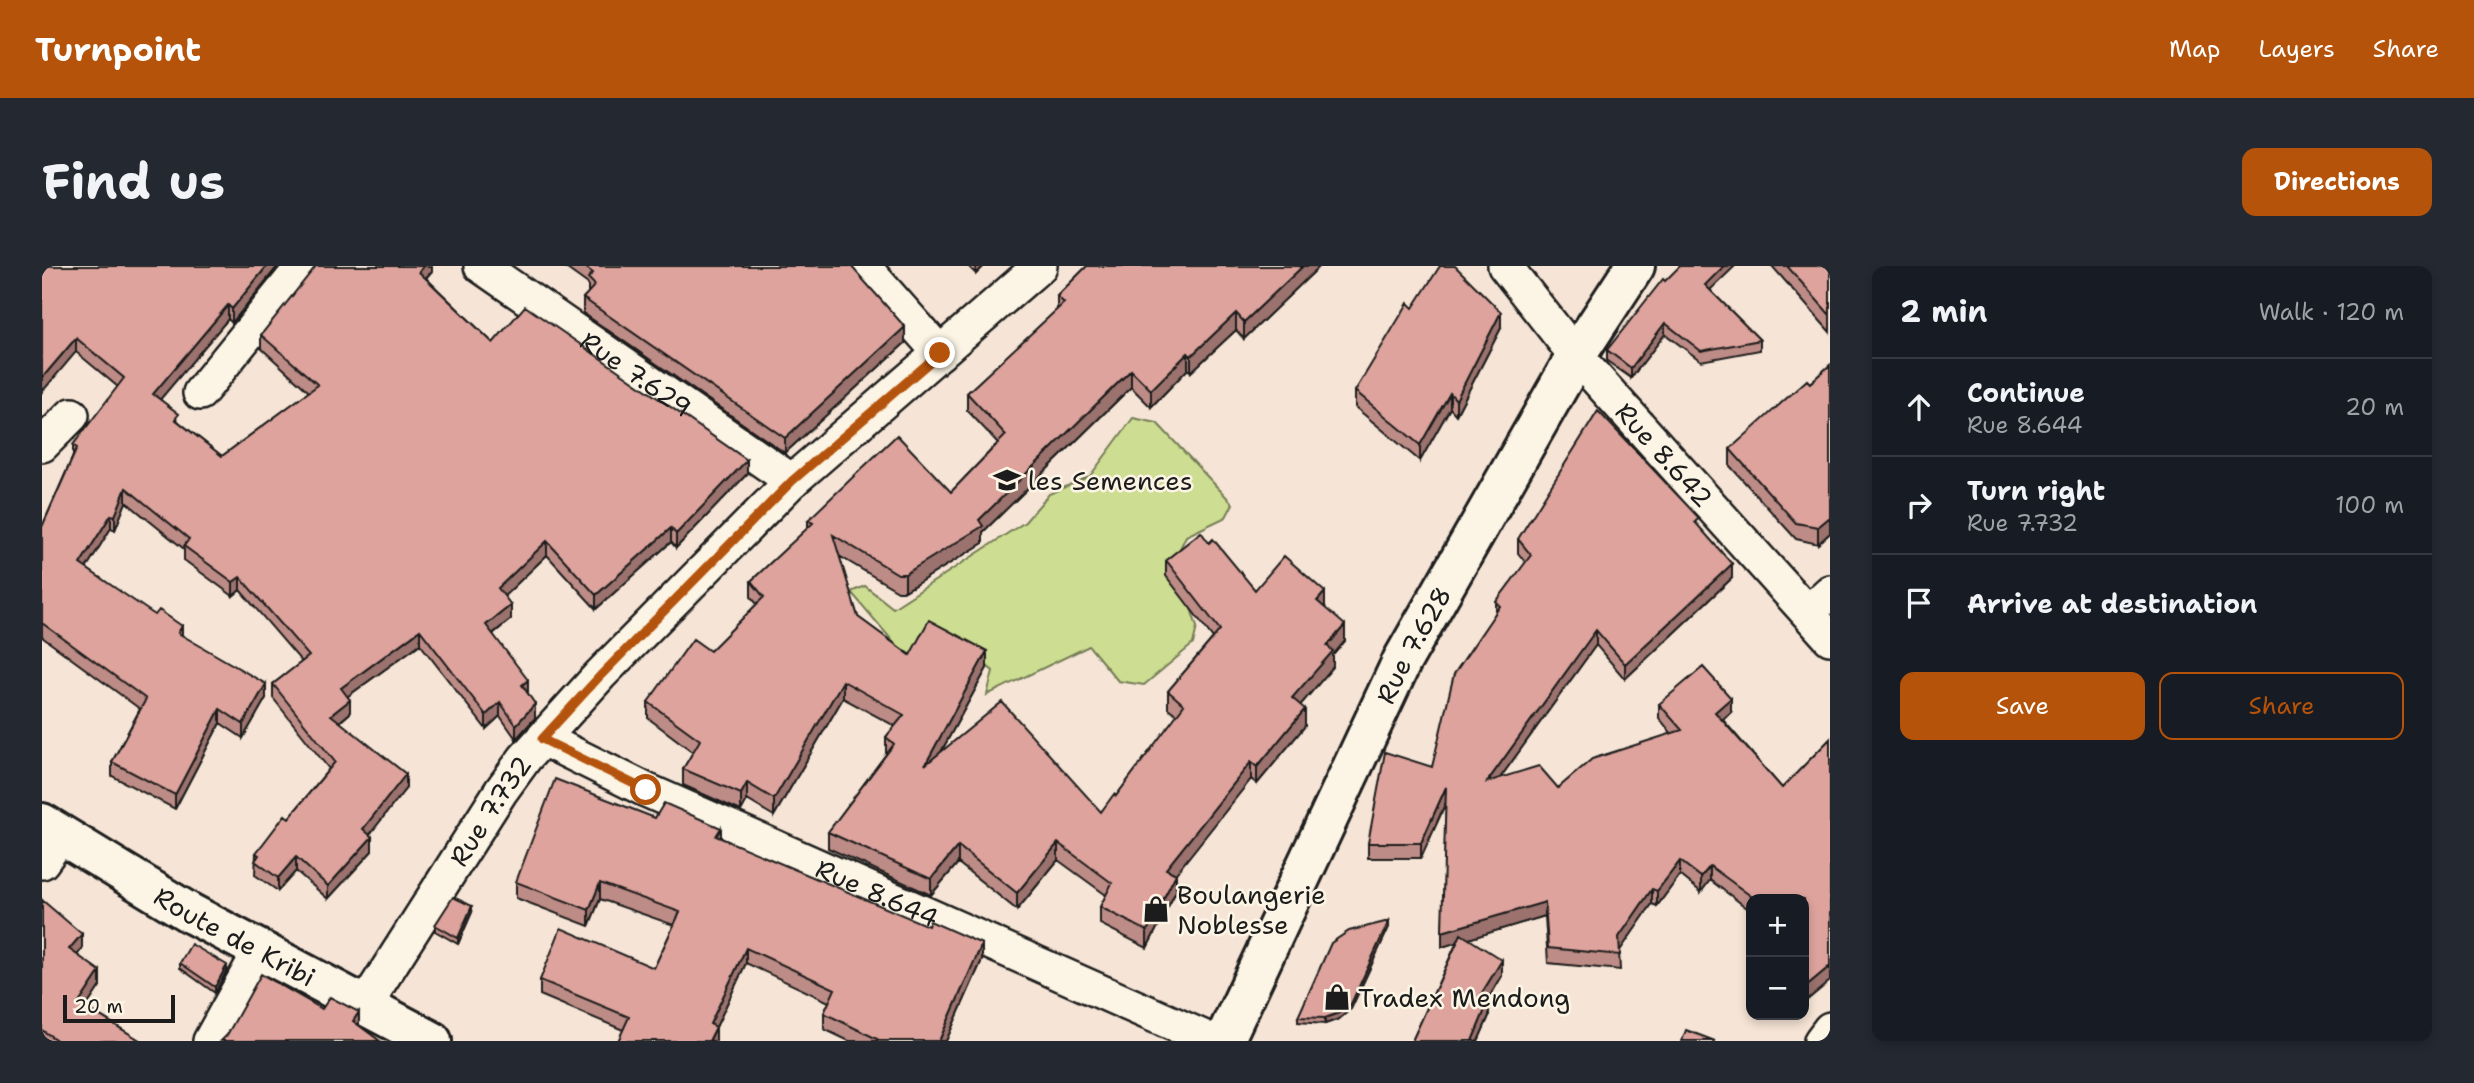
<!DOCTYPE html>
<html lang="en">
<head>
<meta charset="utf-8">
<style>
	body { margin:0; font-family:"Shantell Sans",sans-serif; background:#242831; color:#f1f3f6 }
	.controls { position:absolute; right:21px; bottom:21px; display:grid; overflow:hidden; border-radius:14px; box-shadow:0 4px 10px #0003 }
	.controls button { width:63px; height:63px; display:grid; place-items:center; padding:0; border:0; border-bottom:2px solid #363941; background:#171b24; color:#f1f3f6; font:35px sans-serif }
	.scale { position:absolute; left:21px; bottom:18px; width:112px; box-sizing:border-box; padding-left:7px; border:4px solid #1c1c1c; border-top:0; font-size:19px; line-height:24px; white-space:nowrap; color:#1c1c1c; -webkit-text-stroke:5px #fcf5e5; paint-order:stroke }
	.stop { position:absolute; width:21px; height:21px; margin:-16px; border:5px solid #b45309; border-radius:50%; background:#fff }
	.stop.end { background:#b45309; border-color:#fff; box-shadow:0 2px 7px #0008 }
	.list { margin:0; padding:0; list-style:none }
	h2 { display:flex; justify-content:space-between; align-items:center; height:91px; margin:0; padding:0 28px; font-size:30px }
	h2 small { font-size:23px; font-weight:400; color:#9ea1a6 }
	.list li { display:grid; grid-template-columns:46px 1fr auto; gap:21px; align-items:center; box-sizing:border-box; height:98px; padding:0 28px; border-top:2px solid #363941 }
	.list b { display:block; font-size:26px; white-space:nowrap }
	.list p { margin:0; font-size:23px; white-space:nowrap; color:#9ea1a6 }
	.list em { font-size:23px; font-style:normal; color:#9ea1a6 }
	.actions { display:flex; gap:14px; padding:21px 28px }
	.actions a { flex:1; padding:16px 0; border:2px solid #b45309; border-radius:14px; text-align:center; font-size:24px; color:#b45309 }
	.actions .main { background:#b45309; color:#fff }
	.icon { flex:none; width:38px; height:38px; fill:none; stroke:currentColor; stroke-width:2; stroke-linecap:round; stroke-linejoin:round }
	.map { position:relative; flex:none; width:1788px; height:775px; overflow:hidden; border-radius:14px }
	header { display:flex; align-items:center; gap:42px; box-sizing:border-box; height:98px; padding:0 35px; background:#b45309; color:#fff }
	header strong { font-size:33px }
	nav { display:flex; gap:38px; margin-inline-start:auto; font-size:24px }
	.intro { display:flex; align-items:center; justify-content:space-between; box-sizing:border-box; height:168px; padding:0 42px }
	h1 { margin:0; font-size:49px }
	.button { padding:18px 32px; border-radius:14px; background:#b45309; color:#fff; font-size:24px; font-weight:700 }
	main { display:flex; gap:42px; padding:0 42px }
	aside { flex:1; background:#171b24; border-radius:14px; box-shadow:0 4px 10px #0003 }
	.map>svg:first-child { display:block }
	.green { fill:#cddd91; stroke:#747c56; stroke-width:2 }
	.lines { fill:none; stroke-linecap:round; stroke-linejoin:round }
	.street-casing { stroke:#1c1c1c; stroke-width:38 }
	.secondary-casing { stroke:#1c1c1c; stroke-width:44 }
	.primary-casing { stroke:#1c1c1c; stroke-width:44 }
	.street { stroke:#fcf5e5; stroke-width:33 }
	.secondary { stroke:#fcf5e5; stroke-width:38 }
	.primary { stroke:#fcf5e5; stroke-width:38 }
	.wall { fill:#be8c86; stroke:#1c1c1c; stroke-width:2 }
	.shaded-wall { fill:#9b726d; stroke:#1c1c1c; stroke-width:2 }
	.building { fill:#dda39c; stroke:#1c1c1c; stroke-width:2 }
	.route { stroke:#b45309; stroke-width:9 }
	.labels { text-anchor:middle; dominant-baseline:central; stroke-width:5; stroke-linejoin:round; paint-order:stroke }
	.street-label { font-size:26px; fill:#1c1c1c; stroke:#fcf5e5 }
	.poi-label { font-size:26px; fill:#1c1c1c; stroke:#fcf5e5; text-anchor:start }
</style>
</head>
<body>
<header>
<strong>Turnpoint</strong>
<nav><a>Map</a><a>Layers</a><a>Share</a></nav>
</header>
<div class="intro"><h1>Find us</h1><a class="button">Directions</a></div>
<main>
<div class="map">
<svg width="1788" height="775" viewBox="0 0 1788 775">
	<rect width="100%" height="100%" fill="#f6e5d6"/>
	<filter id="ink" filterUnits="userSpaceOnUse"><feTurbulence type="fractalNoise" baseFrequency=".0143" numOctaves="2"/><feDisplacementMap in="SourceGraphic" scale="14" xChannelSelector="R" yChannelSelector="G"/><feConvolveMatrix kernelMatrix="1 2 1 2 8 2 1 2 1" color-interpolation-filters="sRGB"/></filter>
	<g filter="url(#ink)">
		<path class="green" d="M1091 152 1115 157 1191 238 1184 251 1144 270 1133 293 1155 361 1151 378 1102 419 1076 415 1047 380 945 429 951 405 898 362 836 435 808 422 854 379 809 326 823 320 851 342 983 256 1007 228 1048 210Z"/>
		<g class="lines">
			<defs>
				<g id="street">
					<path id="s1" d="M439 0 750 215"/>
					<path d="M821 0 898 87"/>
					<path id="s2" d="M1463 0 1534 90 1788 372"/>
					<path d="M158 127 261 0"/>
					<path d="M0 179 30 149"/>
					<path d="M1766 346 1788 326"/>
					<path id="s3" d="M501 473 604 524 1170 775"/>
					<path d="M0 596 19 570"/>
					<path id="s4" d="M323 739 459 525 483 492 558 409 750 215 998 0"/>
					<path d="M168 775 218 685"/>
					<path d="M1779 775 1788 763"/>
				</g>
				<g id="secondary">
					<path id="s5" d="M1182 775 1360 395 1534 90 1593 0"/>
				</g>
				<g id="primary">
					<path id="s6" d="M0 557 146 646 390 775"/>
				</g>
			</defs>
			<use href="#street" class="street-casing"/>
			<use href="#secondary" class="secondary-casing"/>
			<use href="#primary" class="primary-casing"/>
			<use href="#street" class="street"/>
			<use href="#secondary" class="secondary"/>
			<use href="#primary" class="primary"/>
		</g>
		<path class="wall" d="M0 0H236L190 57 186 53 118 133 137 156 180 190 267 126 219 82V69L390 0V5L384 12 451 77 705 208 634 282 629 276 554 343 505 289 462 330 469 353 451 368 486 427 493 452 474 473 458 450 444 463 378 378 306 430 308 447 298 456 364 522 327 569 330 585 286 633 254 605 236 625 213 609 214 587 247 552 287 503 231 432V418L260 396 198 324 191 330 142 294V283L84 236 73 264 69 262 44 302 140 370 224 432 201 472 178 457 133 543 70 510V496L98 443 0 371V261L31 190V179L76 121 34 86Z
			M521 0H809L863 77 743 187 541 47V32L546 27V18Z
			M926 0H942L934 8Z
			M1045 0H1278L1202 73 1194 64 1149 106 1146 103 1109 141 1089 121 941 266V277L863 325H856L797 290 816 351 868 389 945 402 899 486 1059 546 1074 530 1135 449 1126 442V425L1171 372 1124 310V294L1167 277 1213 324 1283 341 1303 375 1291 389V401L1258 439 1263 460 1215 518 1209 513 1133 608 1134 625 1105 682 1058 658V641L1064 629 1016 594 975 644 916 597 889 629 786 582V566L844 488V471L853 460 801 432 732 550 705 534 699 545 641 519V503L651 486 606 452V436L668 385 715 338 709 331V315L766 262V254L909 226 956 177 925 144V127L1015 44V30Z
			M1730 0H1788V66Z
			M1623 15 1668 24 1718 74V84L1659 95 1623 68 1589 112 1565 95V84Z
			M1371 42 1459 62 1414 149 1408 142 1378 195 1313 141V125Z
			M1788 99V267L1776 278 1754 273 1688 200V183L1768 117Z
			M1657 261 1690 312 1583 413 1554 379 1458 512 1516 522 1630 468 1617 452V438L1689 446 1681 454 1740 522 1788 473 1764 735 1762 732V633H1709V645L1668 614 1659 626 1638 609 1615 640 1610 638 1577 685 1578 704 1506 697 1503 650 1426 673 1460 710 1446 734 1447 750 1436 775H1370L1415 676 1400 681 1404 537 1379 592H1326V577L1390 501 1454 345V336L1484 297 1476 287V273Z
			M613 552 679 572 940 694 904 775H807L782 763V747L787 736 704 697 674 761V775L581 764 498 729V714L612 702 632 659 558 633 547 660 474 632V616Z
			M0 634 40 683 35 689 58 720 44 741 99 775H0Z
			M430 646 416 678 393 665V659Z
			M1347 661 1309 743 1297 753 1283 758 1256 756V751Z
			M138 697 185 704 173 727 138 702Z"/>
		<path class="shaded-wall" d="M225 0H236L190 57V43Z
			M382 0H390V5L377 19V6Z
			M934 0H942L934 8Z
			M1261 0H1278L1202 73V56Z
			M1682 0H1693L1663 29V19Z
			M186 39V53L111 142V128Z
			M1459 46V62L1414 149V134Z
			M1194 47V64L1149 106V90Z
			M1623 57V68L1589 112V102Z
			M863 61V77L743 187V172Z
			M34 72V86L0 126V112Z
			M1146 87V103L1109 141V124Z
			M1089 104V121L941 266V277L863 325V308L937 254Z
			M1408 127V142L1378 195V179Z
			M705 194V208L634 282V268Z
			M84 222V236L73 264V250Z
			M69 249V262L38 312V298Z
			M1788 251V267L1776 278V261Z
			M629 262V276L554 343V329Z
			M505 275V289L456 336V322Z
			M1690 298V312L1583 413V398Z
			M198 311V324L191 330V316Z
			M1283 326V343L1275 335Z
			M469 339V353L444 373V359Z
			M1303 359V375L1291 389V401L1250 449V432L1285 380Z
			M140 360V374L136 367Z
			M378 364V378L299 435V422Z
			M1554 364V379L1445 530V516Z
			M945 385V402L883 515V499Z
			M486 414V428L480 419Z
			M801 415V432L732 550V533Z
			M224 418V432L201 472V458Z
			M1689 432V446L1673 460V446Z
			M308 434V447L289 463V449Z
			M458 436V450L444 463V449Z
			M493 438V452L474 473V459Z
			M178 443V457L133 543V529Z
			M1263 443V460L1215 518V501Z
			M1209 496V513L1124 620V603Z
			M364 508V522L321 577V563Z
			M705 517V534L699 545V528Z
			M1404 521V536L1379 592V577Z
			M679 562V578L674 570Z
			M330 571V585L286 633V620Z
			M1016 577V594L975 644V627Z
			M916 580V597L889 629V613Z
			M254 591V605L236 625V612Z
			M1638 595V609L1615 640V625Z
			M1668 600V614L1659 626V611Z
			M1134 608V625L1105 682V665Z
			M558 617V633L547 660V644Z
			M1610 623V638L1577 686V671Z
			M1503 636V650L1400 681V666Z
			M430 640V646L416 678V672Z
			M1347 655V661L1309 743 1297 753 1283 758V752Z
			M40 668V683L27 698V683Z
			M940 678V694L904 775H897Z
			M704 682V697L668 774V758Z
			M1460 694V710L1438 746V730Z
			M185 699V704L173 727V721Z
			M1788 700V715L1764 735V720Z
			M58 705V720L37 752V737Z
			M1447 734V750L1436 775H1430Z
			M317 746V761L311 755Z
			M674 761V775H667Z"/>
		<path class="building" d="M0 0H225L190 43 186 39 111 128 137 148 133 153 180 190 276 119 219 69 274 0H382L377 6 451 77 483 40 705 194 634 268 629 262 554 329 505 275 456 322 469 339 444 359 486 414 480 419 493 438 474 459 458 436 444 449 378 364 299 422 308 434 289 449 364 508 321 563 330 571 286 620 254 591 236 612 213 595 217 589 214 587 243 549 247 552 293 496 231 418 267 390 198 311 191 316 142 280 147 273 84 222 73 250 69 249 38 298 113 349 117 344 140 360 136 367 224 418 201 458 178 443 133 529 70 496 104 433 0 357V261L35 182 31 179 82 112 34 72 0 112Z
			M542 0H809L863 61 743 172 541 32 553 19 546 12 551 7Z
			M1045 0H1261L1202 56 1194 47 1149 90 1146 87 1109 124 1089 104 937 254 941 260 863 308H856L791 269 816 351 868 389 887 354 945 385 883 499 960 436 1059 546 1072 528 1074 530 1142 439 1126 425 1178 364 1124 294 1159 266 1167 277 1171 273 1213 324 1242 290 1283 326 1275 335 1303 359 1285 380 1291 385 1250 432 1263 443 1215 501 1209 496 1124 603 1134 608 1105 665 1058 641 1070 617 1016 577 975 627 916 580 889 613 786 566 852 478 844 471 862 449 801 415 732 533 705 517 699 528 641 503 658 474 606 436 651 373 668 385 722 331 709 315 771 257 766 254 855 169 909 226 964 169 925 127 1022 37 1015 30Z
			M1398 0H1413L1459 46 1414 134 1408 127 1378 179 1313 125 1366 37 1371 42Z
			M1638 0H1682L1663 19 1718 74 1659 85 1623 57 1589 102 1565 84 1621 13 1623 15Z
			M1745 0H1788V49Z
			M1788 99V251L1776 261 1754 257 1688 183 1765 114 1768 117Z
			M1556 145 1657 252 1653 256 1690 298 1583 398 1554 364 1445 516 1497 500 1516 522 1550 493 1640 464 1617 438 1661 401 1689 432 1673 446 1740 522 1788 473V700L1764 720 1762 717V633H1713L1668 600 1659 611 1638 595 1615 625 1610 623 1577 671 1578 689 1506 682 1503 636 1400 666 1404 521 1379 577H1326L1343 486 1390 501 1412 408 1458 340 1454 336 1489 289 1476 273Z
			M513 513 613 552 622 537 679 562 674 570 886 660 888 655 940 678 897 775H839L782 747 793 723 704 682 668 758 674 761 667 775H576L587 751 498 714 519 662 612 702 638 646 558 617 547 644 474 616Z
			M411 631 430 640 416 672 393 659Z
			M0 634 40 668 27 683 58 705 37 737 99 775H16L0 764Z
			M1347 655 1309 738 1297 747 1283 752 1256 751 1289 677 1307 665Z
			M1419 668 1460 694 1438 730 1447 734 1430 775H1370Z
			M149 678 185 699 173 721 138 697Z
			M219 708 280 743 288 731 317 746 311 755 338 775H179L185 769Z
			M1644 764 1673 775H1640Z"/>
	</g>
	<g class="lines" filter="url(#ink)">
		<path class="route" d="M604 524 500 473 558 410 750 215 898 87"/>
	</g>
	<defs>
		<symbol id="school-bare" viewBox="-9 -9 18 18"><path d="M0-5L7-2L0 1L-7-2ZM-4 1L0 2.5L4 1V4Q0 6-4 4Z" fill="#1c1c1c" stroke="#fcf5e5" stroke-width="2.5" paint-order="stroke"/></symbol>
		<symbol id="shop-bare" viewBox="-9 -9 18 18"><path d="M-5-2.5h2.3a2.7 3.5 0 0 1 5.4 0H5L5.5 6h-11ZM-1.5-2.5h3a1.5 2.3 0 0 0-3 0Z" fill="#1c1c1c" stroke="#fcf5e5" stroke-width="2.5" paint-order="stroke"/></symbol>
	</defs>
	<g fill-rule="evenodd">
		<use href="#school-bare" x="946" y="195" width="38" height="38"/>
		<use href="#shop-bare" x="1095" y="624" width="38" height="38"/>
		<use href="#shop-bare" x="1276" y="712" width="38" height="38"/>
	</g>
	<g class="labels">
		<g class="street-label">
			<text stroke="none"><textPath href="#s1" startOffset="189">Rue 7.629</textPath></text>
			<text stroke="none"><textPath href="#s2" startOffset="247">Rue 8.642</textPath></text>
			<text stroke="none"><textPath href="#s5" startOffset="439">Rue 7.628</textPath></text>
			<text stroke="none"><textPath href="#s4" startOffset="231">Rue 7.732</textPath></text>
			<text stroke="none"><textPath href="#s3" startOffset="368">Rue 8.644</textPath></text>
			<text stroke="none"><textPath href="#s6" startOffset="224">Route de Kribi</textPath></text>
		</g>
		<g class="poi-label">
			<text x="986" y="214">les Semences</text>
			<text x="1135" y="628">Boulangerie<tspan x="1135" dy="30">Noblesse</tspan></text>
			<text x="1316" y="731">Tradex Mendong</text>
		</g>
	</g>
</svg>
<div class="controls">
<button>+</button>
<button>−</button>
</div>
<div class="scale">20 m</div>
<div class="stop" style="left:604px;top:524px"></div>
<div class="stop end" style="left:898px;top:87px"></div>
</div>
<aside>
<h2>2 min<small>Walk · 120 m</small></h2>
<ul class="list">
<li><svg class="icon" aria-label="ahead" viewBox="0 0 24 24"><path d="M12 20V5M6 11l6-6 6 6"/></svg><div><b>Continue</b><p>Rue 8.644</p></div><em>20 m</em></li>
<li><svg class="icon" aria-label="right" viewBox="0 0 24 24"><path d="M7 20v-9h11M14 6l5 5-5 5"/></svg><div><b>Turn right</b><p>Rue 7.732</p></div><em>100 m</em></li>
<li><svg class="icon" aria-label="arrive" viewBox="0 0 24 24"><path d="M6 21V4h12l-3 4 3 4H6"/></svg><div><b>Arrive at destination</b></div></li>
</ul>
<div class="actions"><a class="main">Save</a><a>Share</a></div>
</aside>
</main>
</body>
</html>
